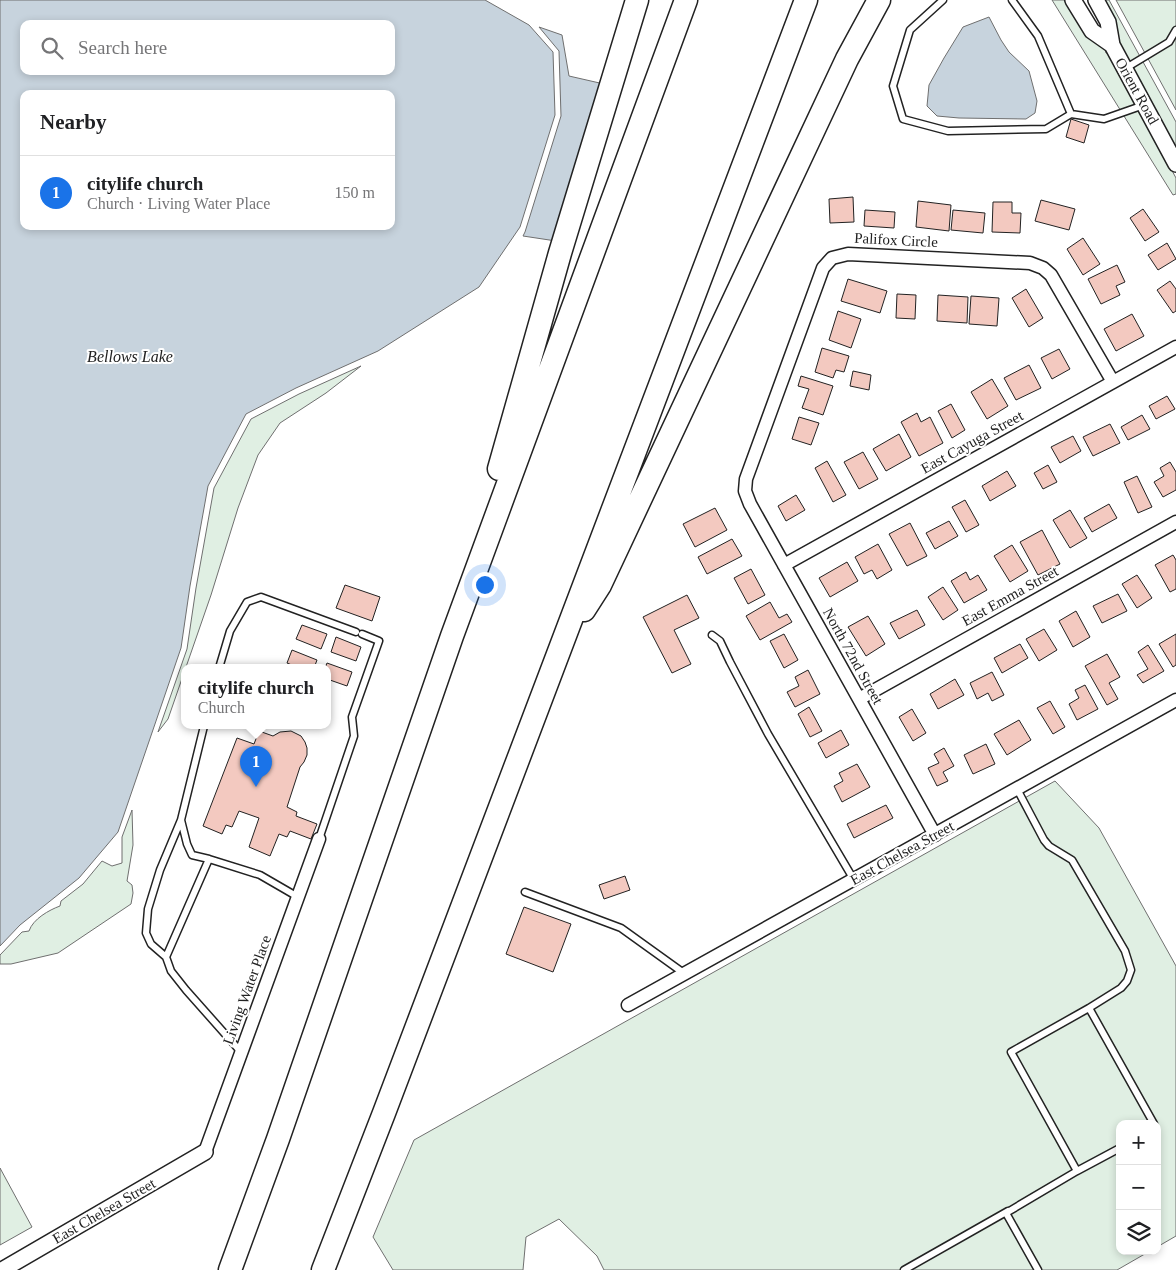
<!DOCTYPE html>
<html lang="en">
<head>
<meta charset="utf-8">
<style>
	body { margin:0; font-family:"Times New Roman",serif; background:#f6f6f6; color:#202124 }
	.controls { position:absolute; right:15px; bottom:15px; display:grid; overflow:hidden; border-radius:10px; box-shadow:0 2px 8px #0003 }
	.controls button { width:45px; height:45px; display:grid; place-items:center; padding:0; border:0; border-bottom:1px solid #e0e0e0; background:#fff; color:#202124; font:25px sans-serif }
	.you { position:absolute; left:484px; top:584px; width:18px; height:18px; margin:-12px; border:4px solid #fff; border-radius:50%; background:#1a73e8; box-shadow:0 0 0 8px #1a73e833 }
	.badge { display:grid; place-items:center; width:32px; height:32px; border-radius:50%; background:#1a73e8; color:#fff; font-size:16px; font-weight:700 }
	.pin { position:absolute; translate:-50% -41px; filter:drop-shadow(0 1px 2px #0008) }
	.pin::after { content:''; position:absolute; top:26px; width:18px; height:15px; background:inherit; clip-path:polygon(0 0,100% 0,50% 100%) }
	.popup { position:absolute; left:181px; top:664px; width:150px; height:65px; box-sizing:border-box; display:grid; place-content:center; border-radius:10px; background:#fff; filter:drop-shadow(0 1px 4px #0005); font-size:16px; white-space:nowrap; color:#757577 }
	.popup b { font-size:19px; color:#202124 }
	.popup::after { content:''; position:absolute; left:50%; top:100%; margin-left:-10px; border:10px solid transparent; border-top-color:#fff }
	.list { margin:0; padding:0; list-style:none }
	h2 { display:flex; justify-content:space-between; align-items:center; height:65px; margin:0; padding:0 20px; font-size:21px }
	h2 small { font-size:16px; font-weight:400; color:#757577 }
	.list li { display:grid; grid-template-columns:32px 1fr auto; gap:15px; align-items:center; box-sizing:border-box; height:75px; padding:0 20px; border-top:1px solid #e0e0e0 }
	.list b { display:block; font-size:19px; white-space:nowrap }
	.list p { margin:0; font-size:16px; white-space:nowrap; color:#757577 }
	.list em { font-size:16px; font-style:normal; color:#757577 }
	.icon { flex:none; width:28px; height:28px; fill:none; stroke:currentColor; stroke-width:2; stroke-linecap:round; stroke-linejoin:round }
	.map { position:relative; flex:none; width:1176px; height:1270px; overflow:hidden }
	.search { position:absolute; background:#fff; box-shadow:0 2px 8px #0003; left:20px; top:20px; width:375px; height:55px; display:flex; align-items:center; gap:12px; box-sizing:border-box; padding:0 18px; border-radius:10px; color:#757577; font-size:19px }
	.panel { position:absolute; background:#fff; box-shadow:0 2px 8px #0003; left:20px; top:90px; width:375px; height:140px; border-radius:10px }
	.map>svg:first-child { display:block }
	.green { fill:#e0efe3; stroke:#6f6f6f }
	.water { fill:#c7d3dd; stroke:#6f6f6f; fill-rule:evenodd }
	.building { fill:#f3c9c0; stroke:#222 }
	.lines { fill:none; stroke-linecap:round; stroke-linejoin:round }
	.service-casing { stroke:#222; stroke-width:9 }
	.minor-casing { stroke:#222; stroke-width:15 }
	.tertiary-casing { stroke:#222; stroke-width:18 }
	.motorway-casing { stroke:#222; stroke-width:25 }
	.service { stroke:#fff; stroke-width:6 }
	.minor { stroke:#fff; stroke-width:12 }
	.tertiary { stroke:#fff; stroke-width:15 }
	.motorway { stroke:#fff; stroke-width:22 }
	.labels { text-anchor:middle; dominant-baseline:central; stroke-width:4; stroke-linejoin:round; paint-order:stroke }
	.street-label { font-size:15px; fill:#222; stroke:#fff }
	.water-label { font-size:16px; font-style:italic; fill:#222; stroke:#fff }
</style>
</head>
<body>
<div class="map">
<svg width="1176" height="1270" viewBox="0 0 1176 1270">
	<rect width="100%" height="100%" fill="#fff"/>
	<path class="green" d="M1052 0H1064L1087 35 1105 49 1106 53H1108L1176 178V194L1173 195Z
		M1104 0H1109L1176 122V149L1120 46 1121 44 1118 41Z
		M1116 0H1176V110Z
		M361 366 326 393 280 423 258 455 238 508 211 595 168 719 158 732 187 649 196 588 214 488 251 419 299 394Z
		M1055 781 1099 828 1176 966V1236L1157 1247V1124H1120V1251H1150L1117 1270H604L597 1256 559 1219 526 1237 523 1270H393L373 1237 414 1140Z
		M132 810 133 845 127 881 132 885 133 893 131 904 58 953 11 964H0V955L22 932 29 931C33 919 49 910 60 906L61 901 83 884 102 861 112 866 122 863V837Z
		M0 1168 32 1227 0 1245Z"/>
	<path class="water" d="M0 0H485L529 25 553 52 555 115 520 227 479 287 378 351 296 388 246 414 208 486 190 586 181 648 118 832 79 878 20 925 0 946ZM24 24H391V71H24ZM24 94H391V226H24Z
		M989 17 1001 40 1009 52 1029 71 1037 101 1035 113 1026 119 959 118 937 116 927 106 929 85 944 58 963 27Z
		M539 27 562 35 569 76 604 84 556 241 523 236 525 232 561 116 559 51Z"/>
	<path class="building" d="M1071 119 1089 125 1084 143 1066 137Z
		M853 197 854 222 830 223 829 199Z
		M1041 200 1075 209 1069 230 1035 221Z
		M918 201 951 205 949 231 916 227Z
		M993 202H1012V213H1021L1020 233 992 232Z
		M1143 209 1159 232 1145 241 1130 218Z
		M865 210 895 212 894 228 864 226Z
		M953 210 985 213 983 233 951 230Z
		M1083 238 1100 264 1083 275 1067 249Z
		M1167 243 1176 259 1158 270 1148 255Z
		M1117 265 1125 282 1116 286 1120 295 1101 304 1088 279Z
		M848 279 887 291 880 313 841 301Z
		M1170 281 1176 289V311L1173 313 1157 290Z
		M1026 289 1043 318 1029 327 1012 298Z
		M897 294 916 295 915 319 896 318Z
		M938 295 968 297 967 323 937 321Z
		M971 296 999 298 997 326 969 324Z
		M838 311 861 319 851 348 829 340Z
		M1132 314 1144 336 1116 351 1104 329Z
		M822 348 849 356 844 372 836 370 833 378 815 372Z
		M1059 349 1070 369 1052 379 1041 358Z
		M1029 365 1041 388 1016 400 1004 378Z
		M853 371 871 375 869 390 850 386Z
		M801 376 833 386 823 415 802 408 809 389 798 386Z
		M992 379 1008 406 987 419 971 392Z
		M1167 396 1175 409 1156 419 1149 406Z
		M951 404 965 430 952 438 938 411Z
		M917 413 921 422 930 417 943 443 919 456 901 422Z
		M1142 415 1150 429 1128 440 1121 427Z
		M799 417 819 423 811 445 792 439Z
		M1110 424 1120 443 1093 456 1083 437Z
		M899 434 911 457 886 471 873 449Z
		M1073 436 1081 451 1060 463 1051 447Z
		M863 452 878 479 859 489 844 462Z
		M827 461 846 495 833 502 815 468Z
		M1170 462 1176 472V490L1163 497 1154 482 1164 476 1160 468Z
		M1048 465 1057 482 1043 489 1034 473Z
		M1007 471 1016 486 990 501 982 486Z
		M1137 476 1152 507 1138 513 1124 482Z
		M796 495 805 510 786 521 778 506Z
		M965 500 979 525 966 532 952 507Z
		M1109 504 1117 518 1092 532 1084 518Z
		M715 508 727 530 695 547 683 524Z
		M1070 510 1087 538 1070 548 1053 520Z
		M949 521 958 536 935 549 926 533Z
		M910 523 927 556 907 566 889 534Z
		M1042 530 1060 564 1038 575 1020 542Z
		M732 539 742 556 707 574 698 557Z
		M878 544 892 570 877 579 872 570 864 574 855 557Z
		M1012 545 1028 571 1010 582 994 556Z
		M1173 555 1176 560V589L1170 592 1155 565Z
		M847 562 858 581 830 597 819 578Z
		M751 569 765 595 748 604 734 578Z
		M966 572 970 580 978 575 987 590 964 603 951 581Z
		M1137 575 1152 598 1137 608 1122 584Z
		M345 585 380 597 372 621 336 608Z
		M943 587 958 610 943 620 928 597Z
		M1118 594 1127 611 1102 623 1093 606Z
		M687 595 699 618 674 630 691 664 672 673 643 617Z
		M770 602 779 618 787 614 792 622 760 640 746 616Z
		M917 610 925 625 899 639 890 623Z
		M1076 611 1090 637 1073 647 1059 621Z
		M868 616 885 644 866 656 848 627Z
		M302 625 327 634 321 649 296 639Z
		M1044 629 1057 650 1039 661 1026 639Z
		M784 634 798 660 784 668 770 641Z
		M1176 634V665L1173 667 1159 644Z
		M336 637 361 647 356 661 331 652Z
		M1020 644 1028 658 1002 673 994 658Z
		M1148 645 1164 671 1143 683 1137 675 1148 669 1138 652Z
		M292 650 317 660 314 668H299L287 663Z
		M1107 654 1120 677 1109 683 1118 699 1107 705 1085 666Z
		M327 663 352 672 347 686 327 679V668H325Z
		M808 670 820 694 795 707 787 692 799 686 795 677Z
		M992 672 1004 695 992 701 988 693 977 699 970 683Z
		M955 679 964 695 938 709 930 694Z
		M1085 685 1098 709 1077 720 1069 704 1079 698 1075 690Z
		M1050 701 1065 727 1053 734 1037 708Z
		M809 707 822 731 810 737 798 714Z
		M912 709 926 733 913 741 899 717Z
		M1019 720 1031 740 1007 755 994 734Z
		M841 730 849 745 826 758 818 743Z
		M259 731 273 736 280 732 291 731 301 736 305 742 307 748V755L304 762 300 767 287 807 297 812 296 816 317 824 311 839 290 831 287 837 279 834 270 856 249 847 259 818 239 811 232 827 226 825 222 834 203 826 237 738 254 744Z
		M986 744 995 764 973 774 964 755Z
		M944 748 954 766 943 772 948 781 937 786 928 768 939 763 934 754Z
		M857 764 870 787 842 802 834 786 843 781 839 773Z
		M886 805 893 818 854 838 847 824Z
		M625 876 630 890 604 899 599 885Z
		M524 907 571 924 553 972 506 954Z"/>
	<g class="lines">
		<defs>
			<path id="service" d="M943 0 910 30 893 86 903 119 948 131 1046 129 1071 114 1104 119 1144 105
				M1012 0 1038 36 1071 114
				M1126 68 1169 42 1176 30
				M712 635 720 641 730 662 768 734 854 880
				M219 668 230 631 247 602 261 597 356 632
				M204 726 181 820 187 844 192 855 209 859
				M1017 789 1044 840 1049 846 1072 860 1125 951 1131 970 1127 981 1121 988 1089 1008
				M319 839 354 736 352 717 379 641 362 634
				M525 892 621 928 685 974
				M166 957 151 944 146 933 148 909 160 870 181 820
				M241 1052 186 990 171 971 166 957 209 859 260 875 298 897
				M1077 1171 1011 1052 1089 1008 1154 1124
				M904 1270 1008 1211
				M1038 1270 1006 1213 1077 1171 1120 1148"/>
			<path id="minor" d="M784 565 1176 347
				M859 699 1176 522
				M935 835 750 504 745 491 746 479 823 268 832 258 848 254 1030 263 1043 268 1051 275 1113 382
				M628 1005 1176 700
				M205 1152 319 839"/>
			<path id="tertiary" d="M1073 0 1092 31 1112 45
				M1096 0 1108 22 1112 45 1176 164
				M2 1270 205 1152"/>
			<path id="motorway" d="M499 469 560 253 637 0
				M584 610 600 585 847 59 879 0
				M230 1270 278 1139 452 636 686 0
				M323 1270 384 1113 806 0"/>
		</defs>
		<use href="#service" class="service-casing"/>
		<use href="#minor" class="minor-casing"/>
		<use href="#tertiary" class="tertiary-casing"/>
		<use href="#motorway" class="motorway-casing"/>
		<use href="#service" class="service"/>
		<use href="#minor" class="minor"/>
		<use href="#tertiary" class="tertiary"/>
		<use href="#motorway" class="motorway"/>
	</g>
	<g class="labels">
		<g class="street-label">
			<text transform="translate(1137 91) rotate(61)">Orient Road</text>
			<text transform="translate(896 240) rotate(3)">Palifox Circle</text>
			<text transform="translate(972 442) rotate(-29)">East Cayuga Street</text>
			<text transform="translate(1010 596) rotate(-29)">East Emma Street</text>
			<text transform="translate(853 656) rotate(61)">North 72nd Street</text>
			<text transform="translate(902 853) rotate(-29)">East Chelsea Street</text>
			<text transform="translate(247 990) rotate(-70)">Living Water Place</text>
			<text transform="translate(104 1211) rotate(-30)">East Chelsea Street</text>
		</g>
		<g class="water-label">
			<text x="130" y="356">Bellows Lake</text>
		</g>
	</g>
</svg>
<div class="controls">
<button>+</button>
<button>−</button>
<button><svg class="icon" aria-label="layers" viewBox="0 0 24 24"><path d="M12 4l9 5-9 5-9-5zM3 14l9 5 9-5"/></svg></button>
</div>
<div class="you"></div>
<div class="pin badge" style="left:256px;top:787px">1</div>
<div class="popup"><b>citylife church</b>Church</div>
<div class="search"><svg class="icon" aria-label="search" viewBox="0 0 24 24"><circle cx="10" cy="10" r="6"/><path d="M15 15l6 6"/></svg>Search here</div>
<section class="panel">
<h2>Nearby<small></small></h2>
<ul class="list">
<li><span class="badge">1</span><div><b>citylife church</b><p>Church · Living Water Place</p></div><em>150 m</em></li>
</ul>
</section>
</div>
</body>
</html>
